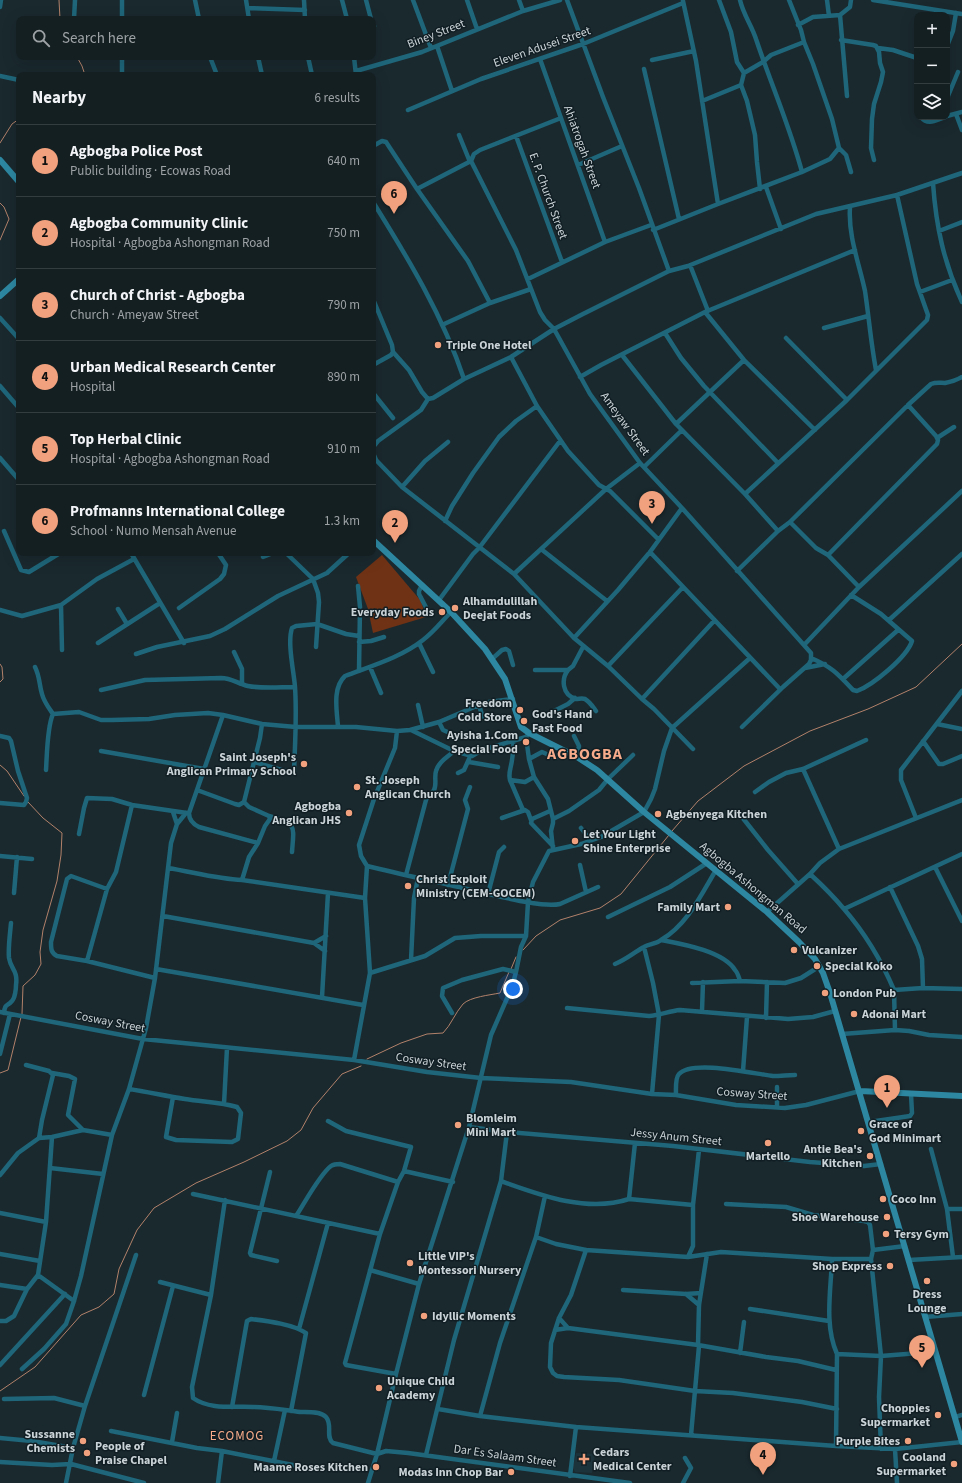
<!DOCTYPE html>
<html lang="en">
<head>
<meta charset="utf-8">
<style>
	body { margin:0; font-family:"Source Sans 3",sans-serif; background:#212c2f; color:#f1f3f6 }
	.controls { position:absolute; right:12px; top:12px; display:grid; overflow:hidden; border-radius:8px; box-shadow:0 4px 16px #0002 }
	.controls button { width:36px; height:36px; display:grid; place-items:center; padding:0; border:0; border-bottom:1px solid #333d40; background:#141f22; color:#f1f3f6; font:20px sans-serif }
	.you { position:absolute; left:513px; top:989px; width:14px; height:14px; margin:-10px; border:3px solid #fff; border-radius:50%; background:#1a73e8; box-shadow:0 0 0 6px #1a73e833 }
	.badge { display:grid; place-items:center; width:26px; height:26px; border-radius:50%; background:#f1a17d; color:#111; font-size:13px; font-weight:700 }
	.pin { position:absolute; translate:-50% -33px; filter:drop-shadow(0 1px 2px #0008) }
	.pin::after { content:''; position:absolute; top:21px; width:14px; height:12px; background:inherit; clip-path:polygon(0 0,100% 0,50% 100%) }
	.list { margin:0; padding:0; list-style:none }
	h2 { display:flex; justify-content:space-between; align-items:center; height:52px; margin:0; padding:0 16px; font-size:17px }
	h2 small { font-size:13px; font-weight:400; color:#9da2a5 }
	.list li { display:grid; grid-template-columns:26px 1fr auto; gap:12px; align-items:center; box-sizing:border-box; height:72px; padding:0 16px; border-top:1px solid #333d40 }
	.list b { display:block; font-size:15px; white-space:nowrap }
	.list p { margin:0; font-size:13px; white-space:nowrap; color:#9da2a5 }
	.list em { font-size:13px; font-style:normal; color:#9da2a5 }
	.icon { flex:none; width:22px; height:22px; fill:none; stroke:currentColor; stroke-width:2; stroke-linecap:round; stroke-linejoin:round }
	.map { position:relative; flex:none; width:962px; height:1483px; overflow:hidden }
	.search { position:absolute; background:#141f22; box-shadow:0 4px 16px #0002; left:16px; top:16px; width:360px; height:44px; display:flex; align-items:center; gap:10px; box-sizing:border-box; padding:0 14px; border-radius:8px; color:#9da2a5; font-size:15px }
	.panel { position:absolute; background:#141f22; box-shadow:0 4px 16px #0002; left:16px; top:72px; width:360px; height:484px; border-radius:8px }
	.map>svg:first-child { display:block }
	.built { fill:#1d333b }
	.green { fill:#6f3215 }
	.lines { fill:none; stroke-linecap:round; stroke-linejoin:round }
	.stream { stroke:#b2816a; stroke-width:1 }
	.street { stroke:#1f667a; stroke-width:4.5 }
	.secondary { stroke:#2d87a1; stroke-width:6 }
	.poi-dot { fill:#f1a17d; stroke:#111f24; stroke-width:1.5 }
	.labels { text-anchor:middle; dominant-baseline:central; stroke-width:3; stroke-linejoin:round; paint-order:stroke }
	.street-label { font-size:12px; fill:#cad3d7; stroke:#111f24 }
	.poi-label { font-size:12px; font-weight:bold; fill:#cad3d7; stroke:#111f24; text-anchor:start }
	.neighbourhood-label { font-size:13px; letter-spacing:1px; fill:#f6ab8a; stroke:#111f24 }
	.district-label { font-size:16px; font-weight:bold; letter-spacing:1px; fill:#f6ab8a; stroke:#111f24 }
</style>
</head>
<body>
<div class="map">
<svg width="962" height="1483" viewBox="0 0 962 1483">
	<rect width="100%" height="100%" fill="#1a292e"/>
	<path class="built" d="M576 1453 595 1454 592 1473 575 1472 573 1468Z"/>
	<path class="green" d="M382 555 421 601 426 617 373 633 368 609 356 577Z"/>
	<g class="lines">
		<path class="stream" d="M59 0 60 19
			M77 57 82 66 85 75
			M0 143 12 124 19 119
			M0 203 4 207 9 219 0 240
			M0 664 2 667 3 679 0 682
			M0 765 7 771 24 796
			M672 831 698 801 744 766 810 731 868 709 916 687 962 644
			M523 950 536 936 560 920 600 908 621 894 669 835
			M511 969 516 957
			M22 1014 23 986 35 975 41 964 40 952 43 930 57 881 61 855 62 833 43 818 28 802
			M367 1059 401 1043 427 1034 443 1033C451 1025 455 1013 463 1004 470 997 490 995 500 993L509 972
			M0 1073 8 1070 21 1017
			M0 1391 35 1367 81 1315 99 1307 114 1294 119 1269 137 1230 154 1208 196 1183 244 1162 287 1141 301 1130 313 1108 342 1074 361 1066"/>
		<path class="street" d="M195 0 199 19
			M246 0 249 19
			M304 0 305 19
			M342 0 347 19
			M366 0 371 19
			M413 0 431 48
			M467 0 477 29
			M519 0 523 11
			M567 0 603 97 639 188 669 271
			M719 0 731 32 737 62 744 73
			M740 0C743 14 752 26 756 39 771 84 790 127 802 172
			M827 0 829 16
			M873 0 962 14
			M683 1 696 61 718 204
			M0 7 1 0
			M248 8 305 10
			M840 15 847 96
			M74 19 75 0
			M122 19V0
			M373 24 374 26
			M798 25 813 17 840 15 850 7 851 0
			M841 40 873 45 876 46 879 52 880 63 883 72 881 82 874 104 872 119 871 148 874 160
			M437 46 452 91
			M947 46 953 31 956 13
			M878 48 893 50 917 58
			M122 57V75
			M210 57 217 75
			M258 57 262 75
			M308 57 312 75
			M354 57 356 75
			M540 59 605 242
			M652 60 694 51
			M644 69 679 219
			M356 71 422 52 523 11 560 0
			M0 76 19 80
			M702 101 741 85
			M947 104 948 96 958 72
			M408 110 481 79 583 44 683 3
			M956 114 962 130
			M947 116 962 112
			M921 117C928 126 936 120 945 117
			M459 135 470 162
			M516 136 562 262
			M373 146 382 141 386 142 417 189 468 261 490 303
			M839 148 846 155 851 172
			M471 161 516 250 540 312 545 320 554 329 590 394 640 463 682 508 811 653V660L809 664 783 687 742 727
			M578 165 622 146
			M933 183C936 227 944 263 962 302
			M766 187 781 229
			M417 189 471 161 474 154 480 150 561 118
			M760 189 757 162 755 135 747 101 741 85 744 73 763 62 771 55 804 42
			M373 202C408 258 443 316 464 379
			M850 207C848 236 859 263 865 291 869 318 871 344 876 370
			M653 230 718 204 802 172 830 159 839 148 832 119 813 64 804 42 801 30 789 0
			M939 231 962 222
			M690 265 708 311
			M528 279 605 242 651 225
			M920 292 952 280
			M373 299 392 345 393 352
			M705 312 744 360 815 430
			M0 318 19 339
			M442 325 490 303 531 289
			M824 328 868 316
			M665 333 681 358 704 386 778 463
			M786 338 847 400
			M393 352 409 370 422 392 428 399
			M622 355 676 424 745 494 778 531
			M511 357 537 406 568 451 599 485 610 491 658 539
			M373 365 391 355 393 352
			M580 377 601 365 705 312 855 250
			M0 386 19 408
			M373 393 393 418
			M428 399 433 398 464 379 511 357 554 329 581 315 669 271 688 266 816 214 897 195
			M676 424 744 360
			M937 438 954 427
			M373 447 378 441 421 410 428 399
			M373 453 376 460 402 487 514 574 574 638 608 666 642 699 654 709 693 749
			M0 458 19 480
			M644 467 682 430
			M402 487 425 461 448 442
			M745 494 847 400 927 320 928 315 917 284 897 195 962 173
			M445 521 452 506 473 473 499 437 516 421 537 406
			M790 522 816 548 828 555 859 587
			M4 531 21 570 29 572 60 553
			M541 549 607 601
			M650 552 780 689
			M131 553 184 643
			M286 553 313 579 318 593 319 602 316 647
			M828 555 937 444 938 440 936 436 908 405
			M263 557 273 553
			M737 571 778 531 790 522 908 405 931 384C936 382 940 383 945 383 951 382 957 380 962 377
			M514 574 606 489 640 463
			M422 585 419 591V594L429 613
			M358 586 360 607 359 671
			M439 600 473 554 479 548 560 441
			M61 605 62 650
			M179 608 220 579 224 574 226 565 218 553
			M118 609 127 624
			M0 610 22 616 61 605 97 579 134 559
			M889 620 962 554
			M574 638 618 590 650 552 682 508
			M359 642 371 641 384 637
			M98 643 160 603
			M419 643 433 672
			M804 645 859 587 962 491
			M234 652 242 669V684
			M136 654 157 647 210 636 225 629 278 596 327 573 349 553
			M811 658C832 667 838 674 853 690L857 691C873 685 907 657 912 641L881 614 851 595
			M492 659 502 650 506 649 509 651 513 665
			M608 666 683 587
			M35 667C40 677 39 684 42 694 44 702 49 708 53 714
			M370 667 381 693
			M805 668 825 664
			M535 670H568L573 666 583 647
			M568 670C561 679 562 695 576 699 579 699 582 698 585 699 590 702 593 707 596 711
			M843 679 898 630
			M101 690 145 680 221 678C232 678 238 684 248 686 263 689 280 687 295 687
			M642 699 714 621
			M418 705 423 727
			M479 705 482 715 485 718H494
			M223 715 189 813C189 820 193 824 199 827L258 843 249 857 242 880
			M544 716 568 704 575 698
			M439 722 443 730 452 734
			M937 724 962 729
			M338 727C337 711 332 688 345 676 371 666 400 658 423 640 434 632 442 621 451 612
			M411 730 454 751 472 756 482 750 526 737 529 733
			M0 736 9 738 11 741 18 771 27 798 26 802 24 805 0 803
			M574 736 579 746 577 757
			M526 737 529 759 534 777 548 799 553 819V823L551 831 553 849
			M513 740C514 746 513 754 512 760 511 768 508 773 510 780L525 782 534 777
			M923 741 939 764H943L962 756
			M101 751 204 769
			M529 759 542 752 556 758 562 750
			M254 762 292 773 294 772C295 743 297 716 295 687 294 672 287 643 292 628L296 626 317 624 346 634 359 636
			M469 762 498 767
			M803 769 839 849
			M46 770C47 755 47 727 53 714L79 712 101 720H112L149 719 175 715 208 713 223 715 262 724 296 727H356L397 731 410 730 439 722 479 705 489 702 513 699
			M458 773 464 770 469 759
			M510 780 523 810
			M197 790 235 804 239 805 244 802 260 738 262 724
			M755 792 769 782 786 773 803 769 866 740
			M244 802 249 807 269 816 270 819 265 826 258 843
			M550 811 532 819 531 823 553 846
			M173 812 177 824
			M269 816C297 824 294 825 292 852
			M742 817 768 850 798 884
			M502 818 525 810 528 812 531 820
			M916 818 901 780V770L962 691
			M553 819 569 811 599 790 608 779 633 755
			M581 828 591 841
			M79 834 84 808 87 798 112 799 132 805 187 813
			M0 856 32 859
			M580 865 586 892
			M367 866C404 875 442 883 480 892 499 896 542 908 560 904L598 887
			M935 867 962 921
			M168 868C193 872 217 879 242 880L365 898
			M810 874C822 885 834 897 844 909 864 932 882 962 894 990
			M406 875 426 800C428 795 432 794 434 790 437 785 434 777 436 771 439 761 447 758 454 751
			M448 885 468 809 465 800 470 787
			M890 887 918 946 922 959 923 988
			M107 889 71 876 67 879 51 942C51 949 51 953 57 956L87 961 155 978
			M14 893 17 857
			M488 894 499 852 504 847
			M844 909 962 854
			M767 912 810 874 820 863 839 849 962 800
			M163 916 314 943 326 936
			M608 917 670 887 707 863
			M661 940C682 944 723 951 735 970 738 973 739 978 740 981
			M314 943 325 951
			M644 947 653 983 659 1015 652 1094
			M411 960 414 898 418 878
			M87 961 107 889 116 872 132 805
			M615 964C627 959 633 953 644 947 649 944 656 944 661 940 687 925 701 895 716 870
			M156 969 363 1005
			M370 973 425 956 455 938 481 936H526
			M692 983 740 981 785 983 801 978 820 966
			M322 997 328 893
			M567 1008 649 1016C660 1015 670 1011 680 1010L788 1019 813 1017 835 1011
			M702 1011 703 982
			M0 1012 143 1039 354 1060 427 1072 481 1078 571 1082 652 1094 676 1095 736 1105 785 1108 806 1105 860 1091
			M4 1013C5 1003 7 1007 12 1001 15 998 16 989 16 985 18 970 11 970 9 958 8 948 10 934 11 923
			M452 1013 442 996 443 988 462 980 503 969 516 972
			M766 1018 767 982
			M895 1030 894 990 923 988 962 989
			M842 1034 895 1030 909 1031 929 1035 962 1037
			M0 1054 10 1014
			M354 1060 370 973 365 898 367 866 361 856 359 845 374 799 395 748 397 731
			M26 1065 49 1071 53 1075 42 1120 39 1138
			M743 1071 747 1017
			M52 1073 69 1076 75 1079 68 1115 83 1130
			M129 1089C148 1092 166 1096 185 1099 202 1102 220 1102 237 1107L241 1113 238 1139 232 1142 176 1140 166 1137 173 1097
			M676 1095C676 1089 675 1078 679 1074 692 1059 755 1074 773 1076 781 1076 788 1075 795 1075
			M224 1104 227 1048
			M777 1107V1087
			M328 1121 346 1131 411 1147 404 1171 398 1182 380 1234 345 1363 346 1365 396 1374
			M869 1122 910 1116 912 1113 911 1094
			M469 1127 507 1132 673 1146 810 1162 864 1166 881 1164
			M931 1149 947 1209 953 1257
			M50 1168 103 1174
			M404 1171 453 1182
			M270 1172 250 1253 251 1255 277 1261
			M0 1175 18 1153 39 1138 52 1137 83 1130 112 1135
			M501 1181C540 1195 587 1213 629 1199L693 1205
			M193 1194 380 1234
			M629 1199 635 1143
			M225 1200 211 1295 192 1387 193 1398C210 1410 234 1406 253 1407 269 1407 284 1410 300 1412 307 1412 321 1411 326 1417 333 1425 325 1437 333 1443L377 1454 386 1451 408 1453 630 1483
			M726 1204 786 1207 813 1215 864 1221 868 1222 870 1225 873 1250 871 1259 881 1356 879 1397 881 1449
			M947 1209H962
			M0 1213 46 1222
			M296 1216C304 1204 320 1174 331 1166 334 1164 337 1164 340 1164L398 1182
			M536 1237 556 1244 586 1250 688 1257 721 1252 832 1259H871
			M586 1250 571 1295 559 1318 551 1343 550 1367 553 1373 557 1376 564 1377 619 1380 695 1391 733 1393 802 1402 837 1409
			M873 1250 905 1246
			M0 1254 40 1261
			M688 1257 693 1246V1205L699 1150
			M832 1259C831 1290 824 1325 837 1354L836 1446
			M909 1260 962 1257
			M370 1270 419 1284
			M38 1275 74 1301
			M160 1282 211 1295
			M0 1285 27 1289
			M623 1290 686 1294 701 1293
			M686 1294 699 1305
			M750 1309 829 1321
			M925 1317 962 1314
			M559 1318 568 1328
			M0 1321H6L14 1316 27 1289 38 1275 46 1222 52 1137
			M299 1329 328 1223
			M555 1330 568 1328 698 1345 766 1357 798 1361 836 1370
			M698 1345 699 1305 707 1254
			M740 1353 744 1322
			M837 1354 881 1356 919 1353 935 1350
			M0 1365 65 1294
			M22 1369 44 1349 66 1324 74 1301 81 1276 112 1135 129 1089 146 1028 155 978 171 843 177 824 186 813
			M144 1395 173 1286
			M4 1399 54 1398 85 1406
			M232 1407 247 1321 251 1319C267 1321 293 1324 306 1333L291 1411
			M438 1409 480 1416 576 1427 836 1446 895 1449 962 1442
			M480 1416 500 1343 536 1237 545 1196
			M955 1417 962 1415
			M111 1431 197 1448 222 1451 308 1468
			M691 1435 699 1346
			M0 1438 32 1441 73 1448
			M172 1442 177 1413
			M895 1449 897 1483
			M426 1455 454 1340 501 1181 507 1132
			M274 1461 285 1410
			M0 1462 52 1465 71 1464 144 1483
			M570 1476 576 1427
			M66 1483 73 1448 85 1406 136 1255
			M218 1483 222 1451
			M368 1483 377 1454 396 1374 419 1284 469 1127 491 1035 512 987 516 972 521 947 526 936 528 902 533 882 549 851 581 844 601 837 644 812 651 799 655 789 664 751 672 728 750 658
			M683 1483 691 1468 685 1458"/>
		<path class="secondary" d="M0 160 19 182
			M0 296 19 279
			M373 540 451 612 485 649 505 679 521 727 529 733 577 757 597 770 644 812 767 912 799 942 815 959 823 973 830 993 962 1442
			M860 1091 962 1096"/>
	</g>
	<g class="poi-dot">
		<circle cx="438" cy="345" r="4"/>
		<circle cx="455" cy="608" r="4"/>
		<circle cx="442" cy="612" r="4"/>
		<circle cx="520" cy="710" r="4"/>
		<circle cx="524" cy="721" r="4"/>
		<circle cx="526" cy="742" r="4"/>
		<circle cx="304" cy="764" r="4"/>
		<circle cx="357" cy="787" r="4"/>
		<circle cx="349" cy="813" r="4"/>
		<circle cx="658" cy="814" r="4"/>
		<circle cx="575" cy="841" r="4"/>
		<circle cx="408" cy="886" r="4"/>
		<circle cx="728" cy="907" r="4"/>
		<circle cx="794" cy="950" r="4"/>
		<circle cx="817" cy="966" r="4"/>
		<circle cx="825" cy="993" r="4"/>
		<circle cx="854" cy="1014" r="4"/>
		<circle cx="458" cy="1125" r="4"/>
		<circle cx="861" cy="1131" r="4"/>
		<circle cx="768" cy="1143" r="4"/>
		<circle cx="870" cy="1156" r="4"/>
		<circle cx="883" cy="1199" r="4"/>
		<circle cx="887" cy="1217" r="4"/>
		<circle cx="886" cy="1234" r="4"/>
		<circle cx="410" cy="1263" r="4"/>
		<circle cx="890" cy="1266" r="4"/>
		<circle cx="927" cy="1281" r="4"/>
		<circle cx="424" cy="1316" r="4"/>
		<circle cx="379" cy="1388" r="4"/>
		<circle cx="938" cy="1415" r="4"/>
		<circle cx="83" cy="1441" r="4"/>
		<circle cx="908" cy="1441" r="4"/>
		<circle cx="87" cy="1453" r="4"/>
		<path d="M582 1453h4v4h4v4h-4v4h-4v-4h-4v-4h4z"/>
		<circle cx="954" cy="1464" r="4"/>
		<circle cx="376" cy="1467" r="4"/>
		<circle cx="511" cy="1472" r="4"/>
	</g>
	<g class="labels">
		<g class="street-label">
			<text transform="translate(436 34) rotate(-21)">Biney Street</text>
			<text transform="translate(542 47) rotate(-19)">Eleven Adusei Street</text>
			<text transform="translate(582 147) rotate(70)">Ahiatrogah Street</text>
			<text transform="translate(548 196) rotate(70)">E. P. Church Street</text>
			<text transform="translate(625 424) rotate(54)">Ameyaw Street</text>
			<text transform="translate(753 888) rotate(40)">Agbogba Ashongman Road</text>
			<text transform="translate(110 1022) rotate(11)">Cosway Street</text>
			<text transform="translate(431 1062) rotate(8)">Cosway Street</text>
			<text transform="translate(752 1094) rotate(4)">Cosway Street</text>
			<text transform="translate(676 1137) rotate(6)">Jessy Anum Street</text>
			<text transform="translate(505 1456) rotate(8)">Dar Es Salaam Street</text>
		</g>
		<g class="poi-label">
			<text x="446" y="345">Triple One Hotel</text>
			<text x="463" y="601">Alhamdulillah<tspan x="463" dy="14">Deejat Foods</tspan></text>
			<text x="434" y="612" text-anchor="end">Everyday Foods</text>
			<text x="512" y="703" text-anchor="end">Freedom<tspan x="512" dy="14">Cold Store</tspan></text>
			<text x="532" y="714">God's Hand<tspan x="532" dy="14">Fast Food</tspan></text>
			<text x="518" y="735" text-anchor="end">Ayisha 1.Com<tspan x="518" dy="14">Special Food</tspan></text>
			<text x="296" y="757" text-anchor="end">Saint Joseph's<tspan x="296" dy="14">Anglican Primary School</tspan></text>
			<text x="365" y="780">St. Joseph<tspan x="365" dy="14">Anglican Church</tspan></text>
			<text x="341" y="806" text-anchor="end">Agbogba<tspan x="341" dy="14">Anglican JHS</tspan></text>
			<text x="666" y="814">Agbenyega Kitchen</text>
			<text x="583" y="834">Let Your Light<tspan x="583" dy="14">Shine Enterprise</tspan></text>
			<text x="416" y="879">Christ Exploit<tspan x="416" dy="14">Ministry (CEM-GOCEM)</tspan></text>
			<text x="720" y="907" text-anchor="end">Family Mart</text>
			<text x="802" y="950">Vulcanizer</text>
			<text x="825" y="966">Special Koko</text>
			<text x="833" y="993">London Pub</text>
			<text x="862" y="1014">Adonai Mart</text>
			<text x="466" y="1118">Blomleim<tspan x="466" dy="14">Mini Mart</tspan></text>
			<text x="869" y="1124">Grace of<tspan x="869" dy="14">God Minimart</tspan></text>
			<text x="862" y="1149" text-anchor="end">Antie Bea's<tspan x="862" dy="14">Kitchen</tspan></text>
			<text x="768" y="1156" text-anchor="middle">Martello</text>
			<text x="891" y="1199">Coco Inn</text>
			<text x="879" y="1217" text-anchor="end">Shoe Warehouse</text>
			<text x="894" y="1234">Tersy Gym</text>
			<text x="418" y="1256">Little VIP's<tspan x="418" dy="14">Montessori Nursery</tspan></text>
			<text x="882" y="1266" text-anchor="end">Shop Express</text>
			<text x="927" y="1294" text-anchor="middle">Dress<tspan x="927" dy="14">Lounge</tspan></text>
			<text x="432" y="1316">Idyllic Moments</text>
			<text x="387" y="1381">Unique Child<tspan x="387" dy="14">Academy</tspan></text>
			<text x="930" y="1408" text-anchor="end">Choppies<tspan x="930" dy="14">Supermarket</tspan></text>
			<text x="75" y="1434" text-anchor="end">Sussanne<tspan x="75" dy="14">Chemists</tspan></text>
			<text x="900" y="1441" text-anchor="end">Purple Bites</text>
			<text x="95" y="1446">People of<tspan x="95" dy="14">Praise Chapel</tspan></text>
			<text x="593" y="1452">Cedars<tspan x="593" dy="14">Medical Center</tspan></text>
			<text x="946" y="1457" text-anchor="end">Cooland<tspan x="946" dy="14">Supermarket</tspan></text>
			<text x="368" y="1467" text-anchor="end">Maame Roses Kitchen</text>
			<text x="503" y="1472" text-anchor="end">Modas Inn Chop Bar</text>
		</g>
		<g class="neighbourhood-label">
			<text x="237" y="1436">ECOMOG</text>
		</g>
		<g class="district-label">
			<text x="585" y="754">AGBOGBA</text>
		</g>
	</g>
</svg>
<div class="controls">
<button>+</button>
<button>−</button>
<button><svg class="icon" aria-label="layers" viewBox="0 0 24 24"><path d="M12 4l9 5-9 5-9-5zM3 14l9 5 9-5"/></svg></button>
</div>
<div class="you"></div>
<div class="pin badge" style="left:887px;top:1108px">1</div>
<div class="pin badge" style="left:395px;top:543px">2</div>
<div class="pin badge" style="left:652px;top:524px">3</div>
<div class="pin badge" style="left:763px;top:1475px">4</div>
<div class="pin badge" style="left:922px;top:1368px">5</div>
<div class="pin badge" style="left:394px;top:214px">6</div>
<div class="search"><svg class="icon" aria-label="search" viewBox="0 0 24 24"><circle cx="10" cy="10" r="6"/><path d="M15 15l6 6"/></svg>Search here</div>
<section class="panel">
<h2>Nearby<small>6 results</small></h2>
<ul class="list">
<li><span class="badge">1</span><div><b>Agbogba Police Post</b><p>Public building · Ecowas Road</p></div><em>640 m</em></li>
<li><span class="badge">2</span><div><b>Agbogba Community Clinic</b><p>Hospital · Agbogba Ashongman Road</p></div><em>750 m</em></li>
<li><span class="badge">3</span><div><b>Church of Christ - Agbogba</b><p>Church · Ameyaw Street</p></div><em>790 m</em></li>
<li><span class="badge">4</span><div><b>Urban Medical Research Center</b><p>Hospital</p></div><em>890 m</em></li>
<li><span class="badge">5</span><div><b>Top Herbal Clinic</b><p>Hospital · Agbogba Ashongman Road</p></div><em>910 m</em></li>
<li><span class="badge">6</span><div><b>Profmanns International College</b><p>School · Numo Mensah Avenue</p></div><em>1.3 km</em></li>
</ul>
</section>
</div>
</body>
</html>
